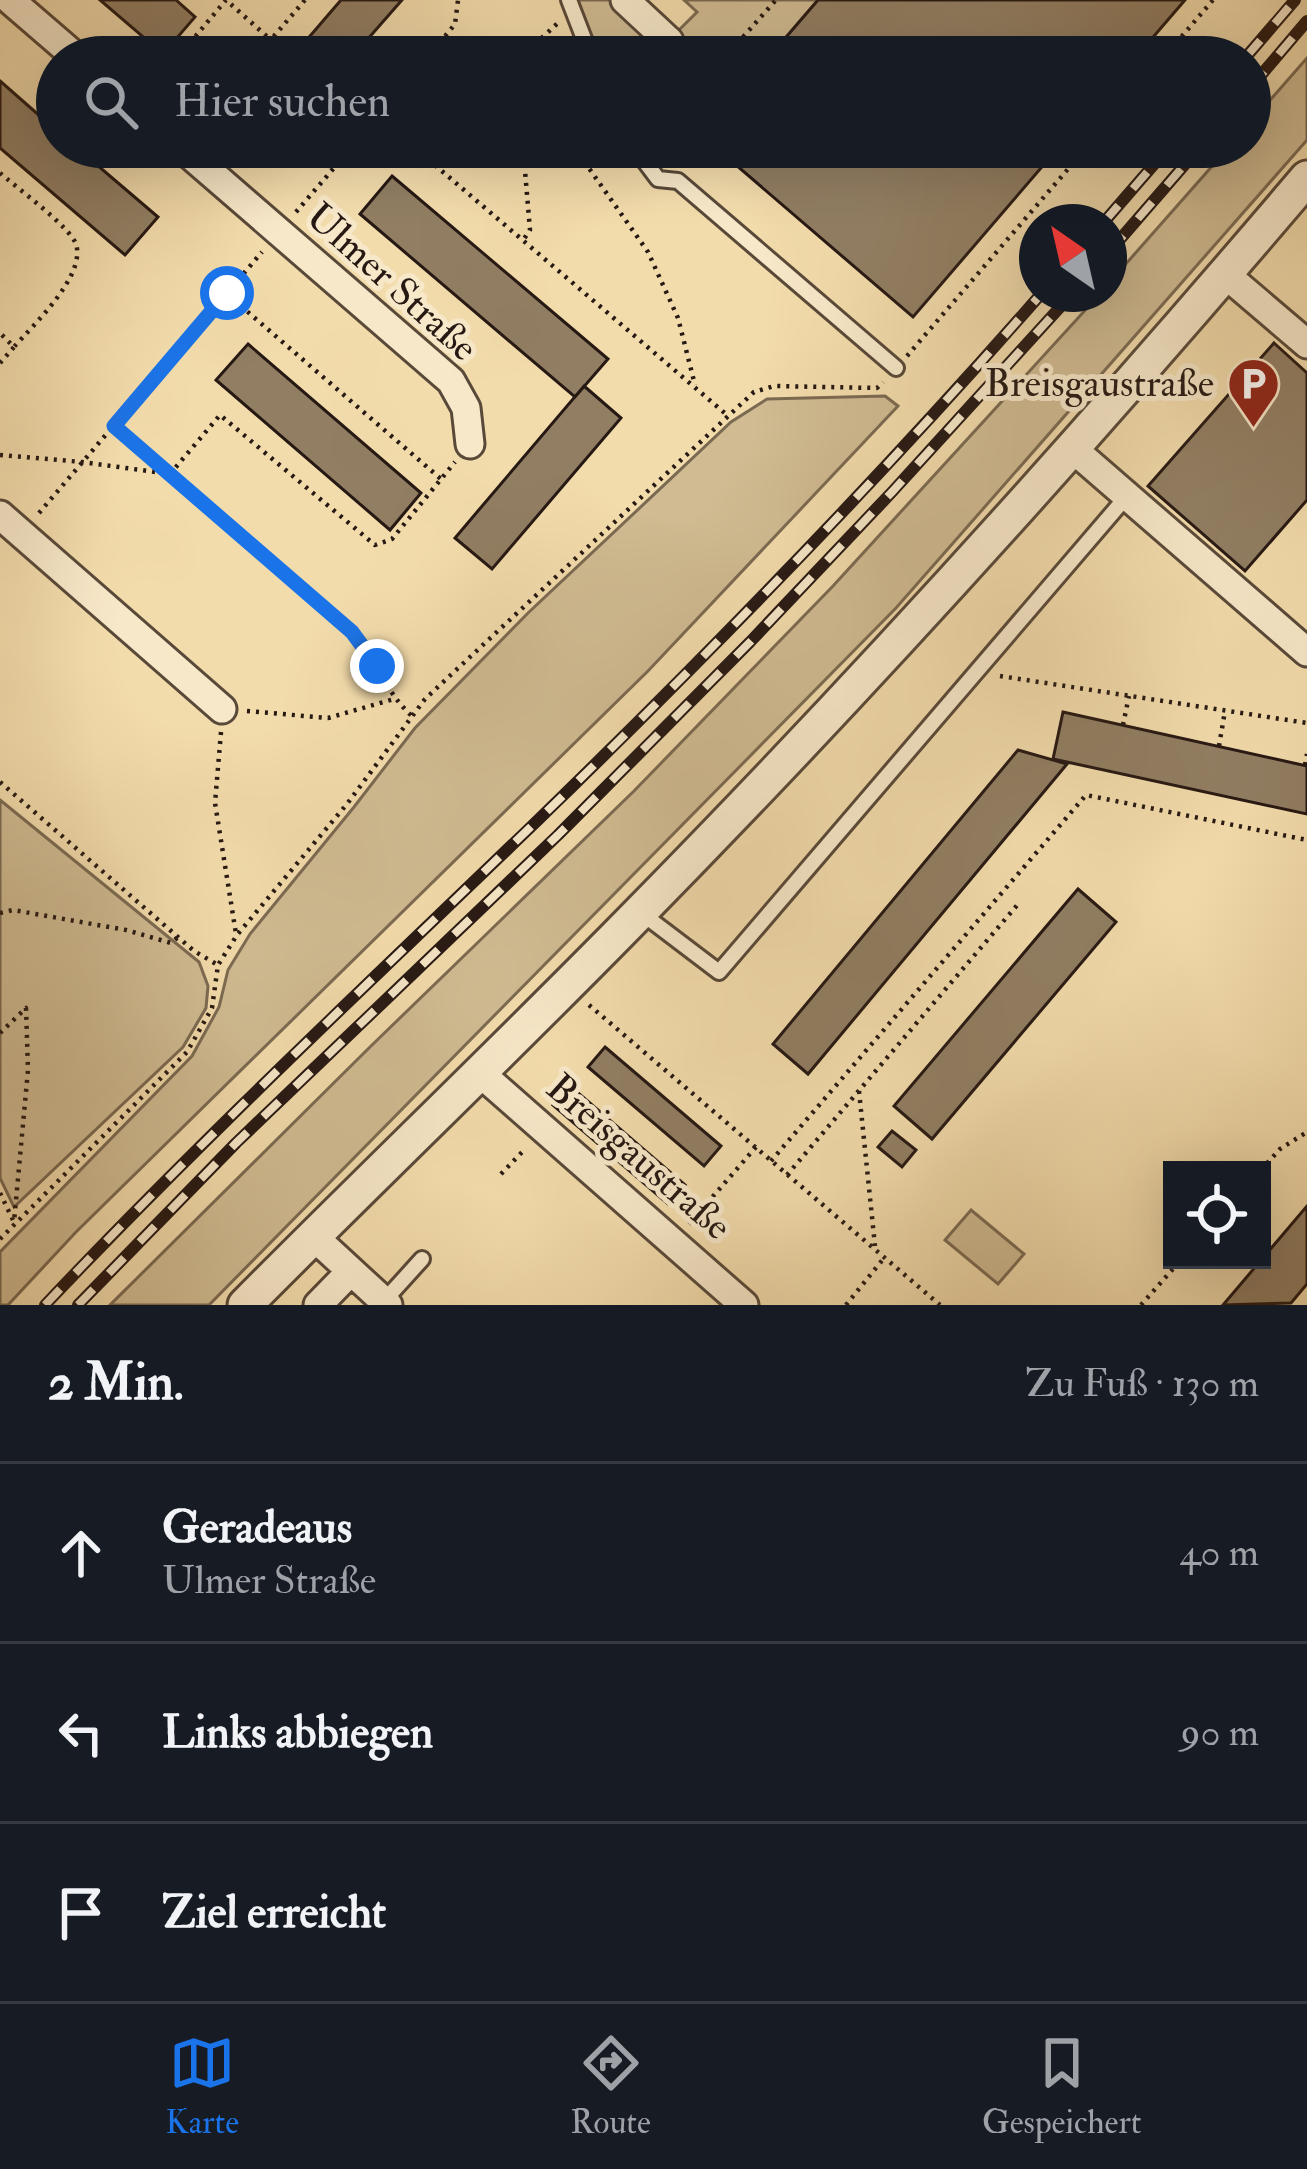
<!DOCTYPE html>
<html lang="de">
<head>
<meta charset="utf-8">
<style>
	body { margin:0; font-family:"IM FELL Double Pica",serif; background:#20242c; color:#f1f3f6 }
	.controls { position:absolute; right:36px; bottom:36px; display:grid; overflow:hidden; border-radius:0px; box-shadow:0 12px 48px #0002 }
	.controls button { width:108px; height:108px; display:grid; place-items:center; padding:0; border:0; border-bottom:3px solid #363941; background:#171b24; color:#f1f3f6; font:60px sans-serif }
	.compass { position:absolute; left:1019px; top:204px; width:108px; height:108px; border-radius:50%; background:#171b24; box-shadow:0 12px 48px #0002; rotate:326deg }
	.stop { position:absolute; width:36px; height:36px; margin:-27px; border:9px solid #1a73e8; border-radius:50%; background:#fff }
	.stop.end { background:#1a73e8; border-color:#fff; box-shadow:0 3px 12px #0008 }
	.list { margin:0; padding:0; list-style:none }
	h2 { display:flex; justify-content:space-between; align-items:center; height:156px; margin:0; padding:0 48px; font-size:51px }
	h2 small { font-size:39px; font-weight:400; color:#9ea1a6 }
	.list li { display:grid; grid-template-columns:78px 1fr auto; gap:36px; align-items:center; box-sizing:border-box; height:180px; padding:0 48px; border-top:3px solid #363941 }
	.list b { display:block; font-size:45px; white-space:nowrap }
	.list p { margin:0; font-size:39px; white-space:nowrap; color:#9ea1a6 }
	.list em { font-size:39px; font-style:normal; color:#9ea1a6 }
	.icon { flex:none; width:66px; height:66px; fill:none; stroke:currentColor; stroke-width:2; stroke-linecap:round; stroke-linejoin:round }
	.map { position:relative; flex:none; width:1307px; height:1305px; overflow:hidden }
	.search { position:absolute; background:#171b24; box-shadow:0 12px 48px #0002; left:36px; right:36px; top:36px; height:132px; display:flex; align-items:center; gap:30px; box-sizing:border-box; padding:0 42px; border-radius:66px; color:#9ea1a6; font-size:45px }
	.sheet { height:696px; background:#171b24 }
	nav { display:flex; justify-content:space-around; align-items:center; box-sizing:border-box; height:168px; border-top:3px solid #363941; background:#171b24; font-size:33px; color:#9ea1a6 }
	nav a { display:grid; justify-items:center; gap:6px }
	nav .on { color:#1a73e8 }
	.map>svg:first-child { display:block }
	.green { fill:#d0bb92; stroke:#7b6a52; stroke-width:3 }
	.building { fill:#917e63; stroke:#261813; stroke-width:3 }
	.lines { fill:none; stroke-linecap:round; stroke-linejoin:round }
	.service-casing { stroke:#594939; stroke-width:20 }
	.minor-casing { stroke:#594939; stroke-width:33 }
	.tertiary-casing { stroke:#594939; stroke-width:39 }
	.path { stroke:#261813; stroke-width:4.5; stroke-dasharray:3 6; stroke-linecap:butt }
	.service { stroke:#f7e8c9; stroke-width:14 }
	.minor { stroke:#f7e8c9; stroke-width:27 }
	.tertiary { stroke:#f7e8c9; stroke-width:33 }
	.rail-casing { stroke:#261813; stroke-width:12 }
	.rail { stroke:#f7e8c9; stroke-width:8; stroke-dasharray:22; stroke-linecap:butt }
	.route { stroke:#1a73e8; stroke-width:15 }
	.labels { text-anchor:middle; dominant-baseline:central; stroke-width:10; stroke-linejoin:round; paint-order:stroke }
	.street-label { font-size:39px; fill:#261813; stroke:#f7e8c9 }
	.poi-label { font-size:39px; fill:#261813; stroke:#f7e8c9; text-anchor:end }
</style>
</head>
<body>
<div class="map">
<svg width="1307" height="1305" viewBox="0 0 1307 1305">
	<rect width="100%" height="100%" fill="#f3dcac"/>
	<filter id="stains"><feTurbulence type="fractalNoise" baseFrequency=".00167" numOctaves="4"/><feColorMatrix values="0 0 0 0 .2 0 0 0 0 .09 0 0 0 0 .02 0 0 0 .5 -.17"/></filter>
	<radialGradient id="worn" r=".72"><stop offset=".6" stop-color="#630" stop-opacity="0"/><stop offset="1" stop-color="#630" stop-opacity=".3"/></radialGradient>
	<path class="green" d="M569 0H625L669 40 697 12 684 0H818L769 57H591Z
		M1307 58V140L896 608 209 1305H110L371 1046 634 791 833 586 1100 294H1109V283L1229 147H1250V123Z
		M885 396 898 406 648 671 76 1232 8 1305H0V1252L192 1056 219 1007 228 970 250 934 354 807 415 728 528 613 731 422 767 399Z
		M0 800 199 962 208 986 206 1008 183 1047 14 1207 0 1178Z
		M971 1210 1024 1254 998 1284 945 1240Z"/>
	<path class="building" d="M100 0H176L195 17 163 54Z
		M341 0H402L352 57H292Z
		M818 0H1185L1136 57H769Z
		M0 81 57 131V147H76L158 217 125 255 0 148Z
		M715 147H1059L913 317Z
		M392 176 608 359 575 397 360 214Z
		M1274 343 1307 373V500L1245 571 1148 486Z
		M248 344 421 493 390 530 216 380Z
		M584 386 621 418 492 569 455 538Z
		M1063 712 1307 766V814L1053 759Z
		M1018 750 1067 764 808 1074 773 1044Z
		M1078 889 1116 922 932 1139 894 1106Z
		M605 1047 721 1146 704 1166 588 1067Z
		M570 1086 685 1185 668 1204 553 1105Z
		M892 1131 916 1150 902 1167 878 1147Z
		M1307 1206V1284L1291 1303 1223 1305Z"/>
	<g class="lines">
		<defs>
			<path id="service" d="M569 0 591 57
				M634 147 658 179 678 181 896 368
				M640 912 719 972 1127 496
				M384 1301 422 1259"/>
			<path id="minor" d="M10 0 76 57
				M625 0 669 41
				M181 147 451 381 466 408 470 444
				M1225 274 1307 344
				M1073 449 1307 652
				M0 515 222 709
				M479 1072 744 1305
				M313 1236 388 1305
				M318 1305 351 1271"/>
			<path id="tertiary" d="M245 1305C375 1174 508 1047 637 915 870 678 1092 431 1307 178"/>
		</defs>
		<use href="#service" class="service-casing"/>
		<use href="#minor" class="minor-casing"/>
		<use href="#tertiary" class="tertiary-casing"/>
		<path class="path" d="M438 45C456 58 506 55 527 47 539 42 549 31 559 22
			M696 45 732 51
			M178 57 226 0 271 40
			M256 57 305 0
			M428 57 455 24 458 0
			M539 57V40
			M725 57 776 0
			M1164 57 1213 0
			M308 147 331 167
			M384 147 436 166 727 415
			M430 147 435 165
			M523 147 530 230 524 239
			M574 147 648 252 678 318 695 385
			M0 173C16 187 70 227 76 244 86 276 34 324 14 347L0 333
			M296 212 352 147
			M227 294 441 479
			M907 356 1087 147
			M0 363 14 347
			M114 426 352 632C376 659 385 692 412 716
			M0 455 82 462 170 474 220 415 375 545 392 539 455 462
			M39 513 262 252
			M1000 676 1307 723
			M247 711 328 718 394 699
			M1123 725 1129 696
			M221 732 215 803 236 934
			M1219 746 1225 711
			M1305 765 1307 754
			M0 782 194 951 218 965
			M0 913 13 910 126 930 171 943 178 937
			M589 1005 940 1305
			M0 1033 26 1008 28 1070 14 1222
			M859 1091 875 1246
			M771 1161 1086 795 1307 840
			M1261 1170 1280 1149 1307 1132
			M501 1174 526 1148
			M787 1175 1019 903
			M0 1193 13 1220
			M689 1224 756 1147
			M0 1239 187 1052 212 1008 218 965 237 935 347 804 425 699 754 392 774 386 877 388 883 382
			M846 1305 884 1258
			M1141 1305 1181 1260"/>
		<use href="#service" class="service"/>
		<use href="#minor" class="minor"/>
		<use href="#tertiary" class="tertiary"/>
		<defs>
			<path id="rail" d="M1246 57 1295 0
				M1250 88 1307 21
				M1104 222 1169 147
				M1109 252 1200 147
				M45 1305C204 1137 372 980 538 820 712 651 882 476 1041 294
				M78 1305 236 1143 558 835 750 642 892 492 1072 294"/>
		</defs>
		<use href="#rail" class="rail-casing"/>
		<use href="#rail" class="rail"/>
	</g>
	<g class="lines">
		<path class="route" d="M227 293 114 426 352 632 377 666"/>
	</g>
	<defs>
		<symbol id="parking-pin" viewBox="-11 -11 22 30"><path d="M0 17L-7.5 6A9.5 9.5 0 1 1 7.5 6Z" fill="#8f2418" stroke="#f7e8c9"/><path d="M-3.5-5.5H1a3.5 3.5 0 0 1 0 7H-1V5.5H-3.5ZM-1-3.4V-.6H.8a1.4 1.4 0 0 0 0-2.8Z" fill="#fff"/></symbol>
	</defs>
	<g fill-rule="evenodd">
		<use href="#parking-pin" x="1224" y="354" width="59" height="81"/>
	</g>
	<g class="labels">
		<g class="street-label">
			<text transform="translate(392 282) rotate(42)">Ulmer Straße</text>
			<text transform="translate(639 1157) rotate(41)">Breisgaustraße</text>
		</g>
		<g class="poi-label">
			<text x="1214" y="383">Breisgaustraße</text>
		</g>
	</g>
	<rect width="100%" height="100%" filter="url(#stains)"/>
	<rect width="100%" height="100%" fill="url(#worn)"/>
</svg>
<div class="controls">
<button><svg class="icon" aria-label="locate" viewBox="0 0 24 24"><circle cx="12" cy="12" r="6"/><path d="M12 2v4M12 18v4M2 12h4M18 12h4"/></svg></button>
</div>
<svg class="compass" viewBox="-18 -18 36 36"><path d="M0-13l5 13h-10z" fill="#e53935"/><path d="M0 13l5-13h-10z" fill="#9ea1a6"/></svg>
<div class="stop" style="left:227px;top:293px"></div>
<div class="stop end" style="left:377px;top:666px"></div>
<div class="search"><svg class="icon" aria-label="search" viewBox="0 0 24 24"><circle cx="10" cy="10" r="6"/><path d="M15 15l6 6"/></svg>Hier suchen</div>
</div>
<section class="sheet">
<h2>2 Min.<small>Zu Fuß · 130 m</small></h2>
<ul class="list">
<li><svg class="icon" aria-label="ahead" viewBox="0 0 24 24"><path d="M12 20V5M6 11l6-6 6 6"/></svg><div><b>Geradeaus</b><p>Ulmer Straße</p></div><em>40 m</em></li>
<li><svg class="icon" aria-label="left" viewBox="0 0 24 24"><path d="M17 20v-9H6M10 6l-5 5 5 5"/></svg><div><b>Links abbiegen</b></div><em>90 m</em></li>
<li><svg class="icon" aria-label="arrive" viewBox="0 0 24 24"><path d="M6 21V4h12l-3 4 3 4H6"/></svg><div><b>Ziel erreicht</b></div></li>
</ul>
</section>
<nav>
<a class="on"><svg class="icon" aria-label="map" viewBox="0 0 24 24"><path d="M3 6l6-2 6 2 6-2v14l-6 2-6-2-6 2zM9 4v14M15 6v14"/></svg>Karte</a>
<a><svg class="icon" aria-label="directions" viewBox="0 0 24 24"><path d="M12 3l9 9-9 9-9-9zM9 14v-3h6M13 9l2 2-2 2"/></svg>Route</a>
<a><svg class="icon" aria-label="saved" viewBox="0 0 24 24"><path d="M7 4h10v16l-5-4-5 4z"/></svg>Gespeichert</a>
</nav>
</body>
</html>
